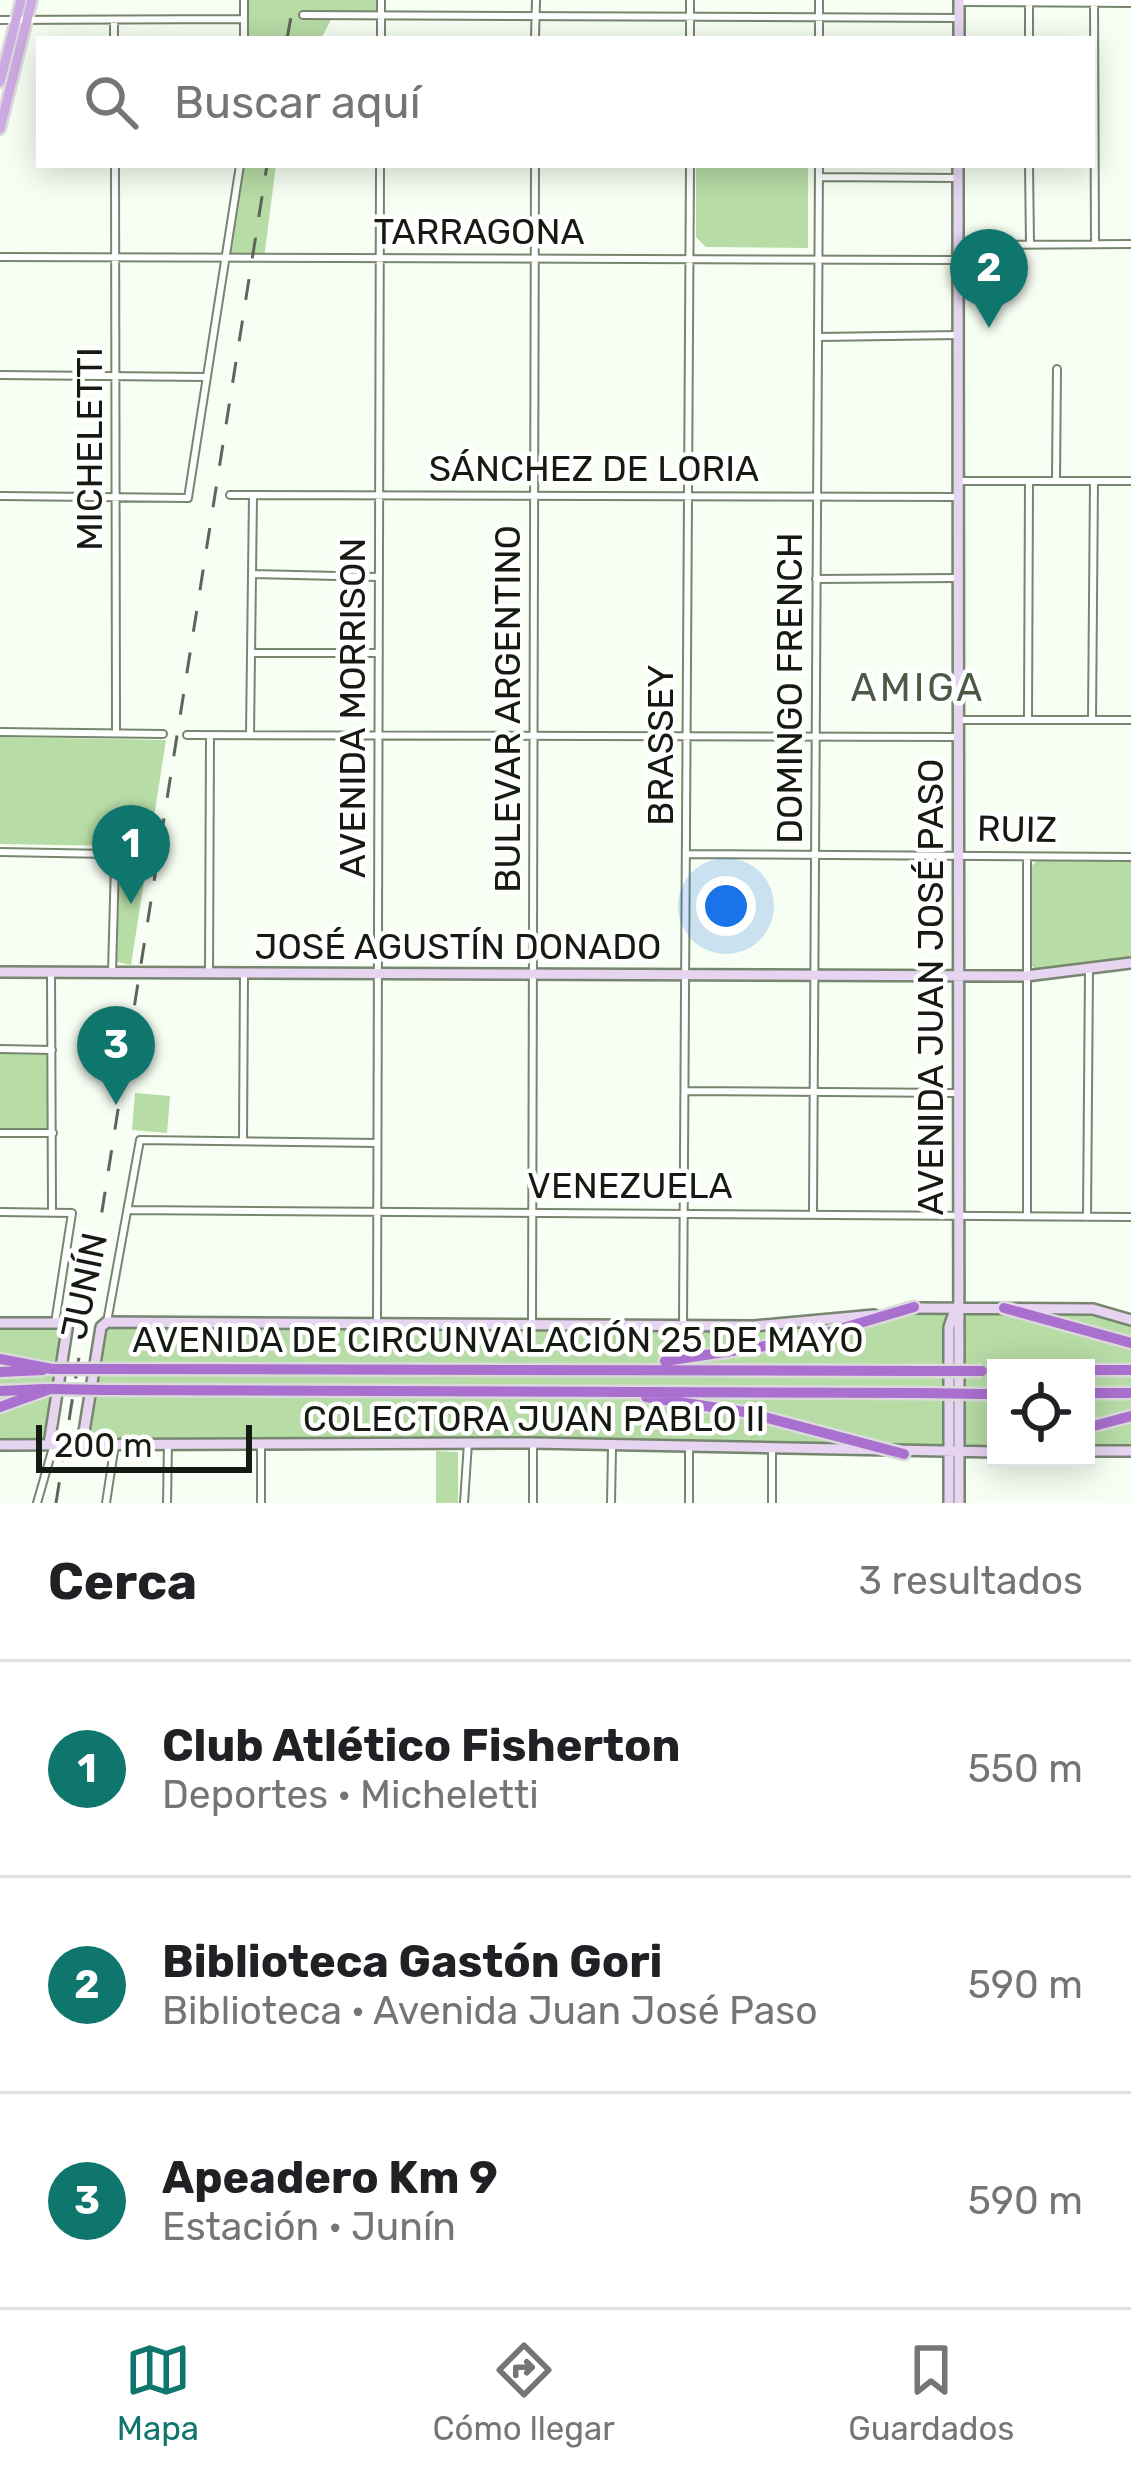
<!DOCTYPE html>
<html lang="es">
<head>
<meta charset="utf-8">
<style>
	body { margin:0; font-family:Rubik,sans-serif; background:#f2f2f2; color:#202124 }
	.controls { position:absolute; right:36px; bottom:36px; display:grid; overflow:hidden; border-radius:0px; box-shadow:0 6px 30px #0003 }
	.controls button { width:108px; height:108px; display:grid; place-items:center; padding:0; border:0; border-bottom:3px solid #e0e0e0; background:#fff; color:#202124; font:60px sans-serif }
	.scale { position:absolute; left:36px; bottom:30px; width:216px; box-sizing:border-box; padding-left:12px; border:6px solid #151b12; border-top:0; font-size:33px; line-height:42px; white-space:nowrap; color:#151b12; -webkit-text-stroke:9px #fff; paint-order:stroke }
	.you { position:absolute; left:726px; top:906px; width:42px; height:42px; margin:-30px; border:9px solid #fff; border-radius:50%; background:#1a73e8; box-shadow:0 0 0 18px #1a73e833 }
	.badge { display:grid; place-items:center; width:78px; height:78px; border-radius:50%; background:#0f766e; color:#fff; font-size:39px; font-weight:700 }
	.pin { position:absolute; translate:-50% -99px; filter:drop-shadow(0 3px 6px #0008) }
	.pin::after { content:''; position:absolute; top:63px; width:42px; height:36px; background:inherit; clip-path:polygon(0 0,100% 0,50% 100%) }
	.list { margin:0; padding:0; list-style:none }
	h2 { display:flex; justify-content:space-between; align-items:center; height:156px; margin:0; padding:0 48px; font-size:51px }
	h2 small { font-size:39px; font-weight:400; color:#757577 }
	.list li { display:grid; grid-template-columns:78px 1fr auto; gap:36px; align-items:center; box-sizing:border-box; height:216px; padding:0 48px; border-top:3px solid #e0e0e0 }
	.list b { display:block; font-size:45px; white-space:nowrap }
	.list p { margin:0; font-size:39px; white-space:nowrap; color:#757577 }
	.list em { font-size:39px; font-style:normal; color:#757577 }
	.icon { flex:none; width:66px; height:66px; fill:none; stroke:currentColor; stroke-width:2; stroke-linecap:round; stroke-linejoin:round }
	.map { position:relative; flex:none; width:1131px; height:1503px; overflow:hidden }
	.search { position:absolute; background:#fff; box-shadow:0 6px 30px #0003; left:36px; right:36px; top:36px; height:132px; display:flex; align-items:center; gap:30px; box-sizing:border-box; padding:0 42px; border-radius:0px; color:#757577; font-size:45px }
	.sheet { height:804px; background:#fff }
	nav { display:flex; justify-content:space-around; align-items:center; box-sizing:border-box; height:168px; border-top:3px solid #e0e0e0; background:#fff; font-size:33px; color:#757577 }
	nav a { display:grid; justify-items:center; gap:6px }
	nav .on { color:#0f766e }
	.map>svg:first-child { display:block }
	.green { fill:#b7dca6 }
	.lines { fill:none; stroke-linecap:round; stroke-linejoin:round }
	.street-casing { stroke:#76866f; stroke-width:10 }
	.secondary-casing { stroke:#76866f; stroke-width:14 }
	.primary-casing { stroke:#dadbd9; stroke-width:14 }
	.highway-casing { stroke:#dadbd9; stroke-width:15 }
	.street { stroke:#fff; stroke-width:6 }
	.secondary { stroke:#e6d4f1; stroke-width:9 }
	.primary { stroke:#cca9e2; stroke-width:9 }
	.highway { stroke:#aa70cf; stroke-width:10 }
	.rail { stroke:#5f655c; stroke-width:3; stroke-dasharray:21 21; stroke-linecap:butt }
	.highway-bridge-casing { stroke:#dadbd9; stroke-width:15; stroke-linecap:butt }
	.highway-bridge { stroke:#aa70cf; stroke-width:10 }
	.labels { text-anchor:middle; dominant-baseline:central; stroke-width:9; stroke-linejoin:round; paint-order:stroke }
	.street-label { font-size:36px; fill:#151b12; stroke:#fff }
	.neighbourhood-label { font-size:39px; letter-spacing:3px; fill:#4b5a44; stroke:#fff }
</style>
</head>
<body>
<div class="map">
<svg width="1131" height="1503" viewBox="0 0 1131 1503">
	<rect width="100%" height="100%" fill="#f7fef3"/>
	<path class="green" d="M244 0H381V16H333L321 39H244Z
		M240 165H276L264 258 224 257Z
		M696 165 808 166V248L706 247 696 237Z
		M0 737 166 740 131 965 117 962 120 846 0 844Z
		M1039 859 1131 860V959L1035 971 1029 960V868Z
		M0 1049 52 1050 53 1133H0Z
		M135 1093 170 1096 167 1133 132 1130Z
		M914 1307 1093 1309 1131 1320V1451H1086V1368H996V1452L772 1446 82 1444 101 1327 107 1322 804 1325Z
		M0 1323H68L49 1444 0 1445Z
		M436 1451 458 1452V1503H436Z"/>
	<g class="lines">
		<defs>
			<path id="street" d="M961 2 1131 3
				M1029 2V39
				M1094 3 1095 244
				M303 15 959 18
				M0 20 244 19
				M114 20V39
				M244 39V0
				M381 39V0
				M535 39 536 0
				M690 39V0
				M819 39V0
				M115 165 116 733
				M1029 165 1030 244
				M819 177 958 178
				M958 245 1131 244
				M0 257 959 260
				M818 337 959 335
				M0 375 206 377
				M1056 480 1057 369
				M959 481H1131
				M230 495 958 497
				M0 496 188 498 240 165
				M252 574 379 577
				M816 579 958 578
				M251 653H379
				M958 720H1131
				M1028 720 1029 481
				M1092 720 1094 481
				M0 732 163 734
				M187 735 958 737
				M250 735 253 495
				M0 852 110 854 115 863 112 972
				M686 854 1131 857
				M1027 857V1216
				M209 972 210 736
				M51 973 52 1212
				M0 1049 52 1050
				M685 1091 957 1093
				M0 1133H53
				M243 1141 244 972
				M128 1210 1131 1217
				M0 1212 72 1213 55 1323
				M813 1212 819 165
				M1087 1217 1089 969
				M107 1322 140 1140 377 1143
				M377 1323 380 165
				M532 1324 535 165
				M683 1325 690 165
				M772 1447V1503
				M37 1503 54 1444
				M106 1503 115 1444
				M167 1503 168 1443
				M261 1503V1444
				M464 1503 468 1443
				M533 1503V1443
				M611 1503 612 1447
				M689 1503V1447"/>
			<path id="secondary" d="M959 39V0
				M958 165 959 1503
				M0 972 1026 976 1131 963
				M908 1308 1093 1309 1131 1320
				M0 1323H68L49 1444
				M82 1444 101 1327 107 1322 754 1326 874 1315
				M0 1445 533 1443 996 1452
				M1086 1451H1131
				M949 1503V1327L955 1310"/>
			<path id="primary" d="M0 82 21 0
				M0 129 32 0"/>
			<path id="highway" d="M1004 1308 1131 1343
				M0 1359 52 1369
				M665 1361 799 1341 914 1307
				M108 1369 922 1371
				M1086 1370H1131
				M0 1372 43 1370
				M105 1390 921 1393
				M0 1391 45 1389
				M1086 1393H1131
				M981 1394H996
				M646 1397 745 1412 904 1454
				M0 1407 50 1389
				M1086 1428 1131 1416
				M994 1452H996"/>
		</defs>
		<use href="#street" class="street-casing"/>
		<use href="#secondary" class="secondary-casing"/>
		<use href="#primary" class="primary-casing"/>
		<use href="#highway" class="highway-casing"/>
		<use href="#street" class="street"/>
		<use href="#secondary" class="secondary"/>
		<use href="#primary" class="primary"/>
		<use href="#highway" class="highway"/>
		<path class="rail" d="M287 39 294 0
			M56 1503 267 165"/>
		<defs>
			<path id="highway-bridge" d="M52 1369H108
				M922 1371H982
				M50 1389 105 1390
				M921 1393 981 1394"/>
		</defs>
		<use href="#highway-bridge" class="highway-bridge-casing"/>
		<use href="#highway-bridge" class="highway-bridge"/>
	</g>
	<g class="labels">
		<g class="street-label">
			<text x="479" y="231">TARRAGONA</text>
			<text transform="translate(89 449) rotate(-90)">MICHELETTI</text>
			<text x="594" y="468">SÁNCHEZ DE LORIA</text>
			<text transform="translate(789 688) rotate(-90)">DOMINGO FRENCH</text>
			<text transform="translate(352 708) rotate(-90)">AVENIDA MORRISON</text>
			<text transform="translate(507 709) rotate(-90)">BULEVAR ARGENTINO</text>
			<text transform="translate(660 745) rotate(-90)">BRASSEY</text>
			<text transform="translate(1017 829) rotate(1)">RUIZ</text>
			<text x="458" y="946">JOSÉ AGUSTÍN DONADO</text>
			<text transform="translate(930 987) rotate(-90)">AVENIDA JUAN JOSÉ PASO</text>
			<text x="630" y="1185">VENEZUELA</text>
			<text transform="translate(84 1286) rotate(-78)">JUNÍN</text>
			<text x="498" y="1339">AVENIDA DE CIRCUNVALACIÓN 25 DE MAYO</text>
			<text x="534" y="1418">COLECTORA JUAN PABLO II</text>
		</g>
		<g class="neighbourhood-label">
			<text x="918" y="688">AMIGA</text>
		</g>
	</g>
</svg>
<div class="controls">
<button><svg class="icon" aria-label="locate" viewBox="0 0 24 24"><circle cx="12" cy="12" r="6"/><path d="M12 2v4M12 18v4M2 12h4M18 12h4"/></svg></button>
</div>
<div class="scale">200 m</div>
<div class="you"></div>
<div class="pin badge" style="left:131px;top:904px">1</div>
<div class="pin badge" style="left:989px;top:328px">2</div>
<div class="pin badge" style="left:116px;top:1105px">3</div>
<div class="search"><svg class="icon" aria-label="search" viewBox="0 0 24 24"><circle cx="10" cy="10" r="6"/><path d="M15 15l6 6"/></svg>Buscar aquí</div>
</div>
<section class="sheet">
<h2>Cerca<small>3 resultados</small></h2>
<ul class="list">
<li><span class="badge">1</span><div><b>Club Atlético Fisherton</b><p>Deportes · Micheletti</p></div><em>550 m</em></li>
<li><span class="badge">2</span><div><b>Biblioteca Gastón Gori</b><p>Biblioteca · Avenida Juan José Paso</p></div><em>590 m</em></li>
<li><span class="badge">3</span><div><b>Apeadero Km 9</b><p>Estación · Junín</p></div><em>590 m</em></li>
</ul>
</section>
<nav>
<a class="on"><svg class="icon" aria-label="map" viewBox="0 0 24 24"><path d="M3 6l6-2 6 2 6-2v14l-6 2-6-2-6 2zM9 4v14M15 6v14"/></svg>Mapa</a>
<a><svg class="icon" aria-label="directions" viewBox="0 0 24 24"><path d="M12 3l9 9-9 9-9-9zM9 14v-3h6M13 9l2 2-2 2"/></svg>Cómo llegar</a>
<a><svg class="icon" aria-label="saved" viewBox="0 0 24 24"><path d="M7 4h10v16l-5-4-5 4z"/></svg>Guardados</a>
</nav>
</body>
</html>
